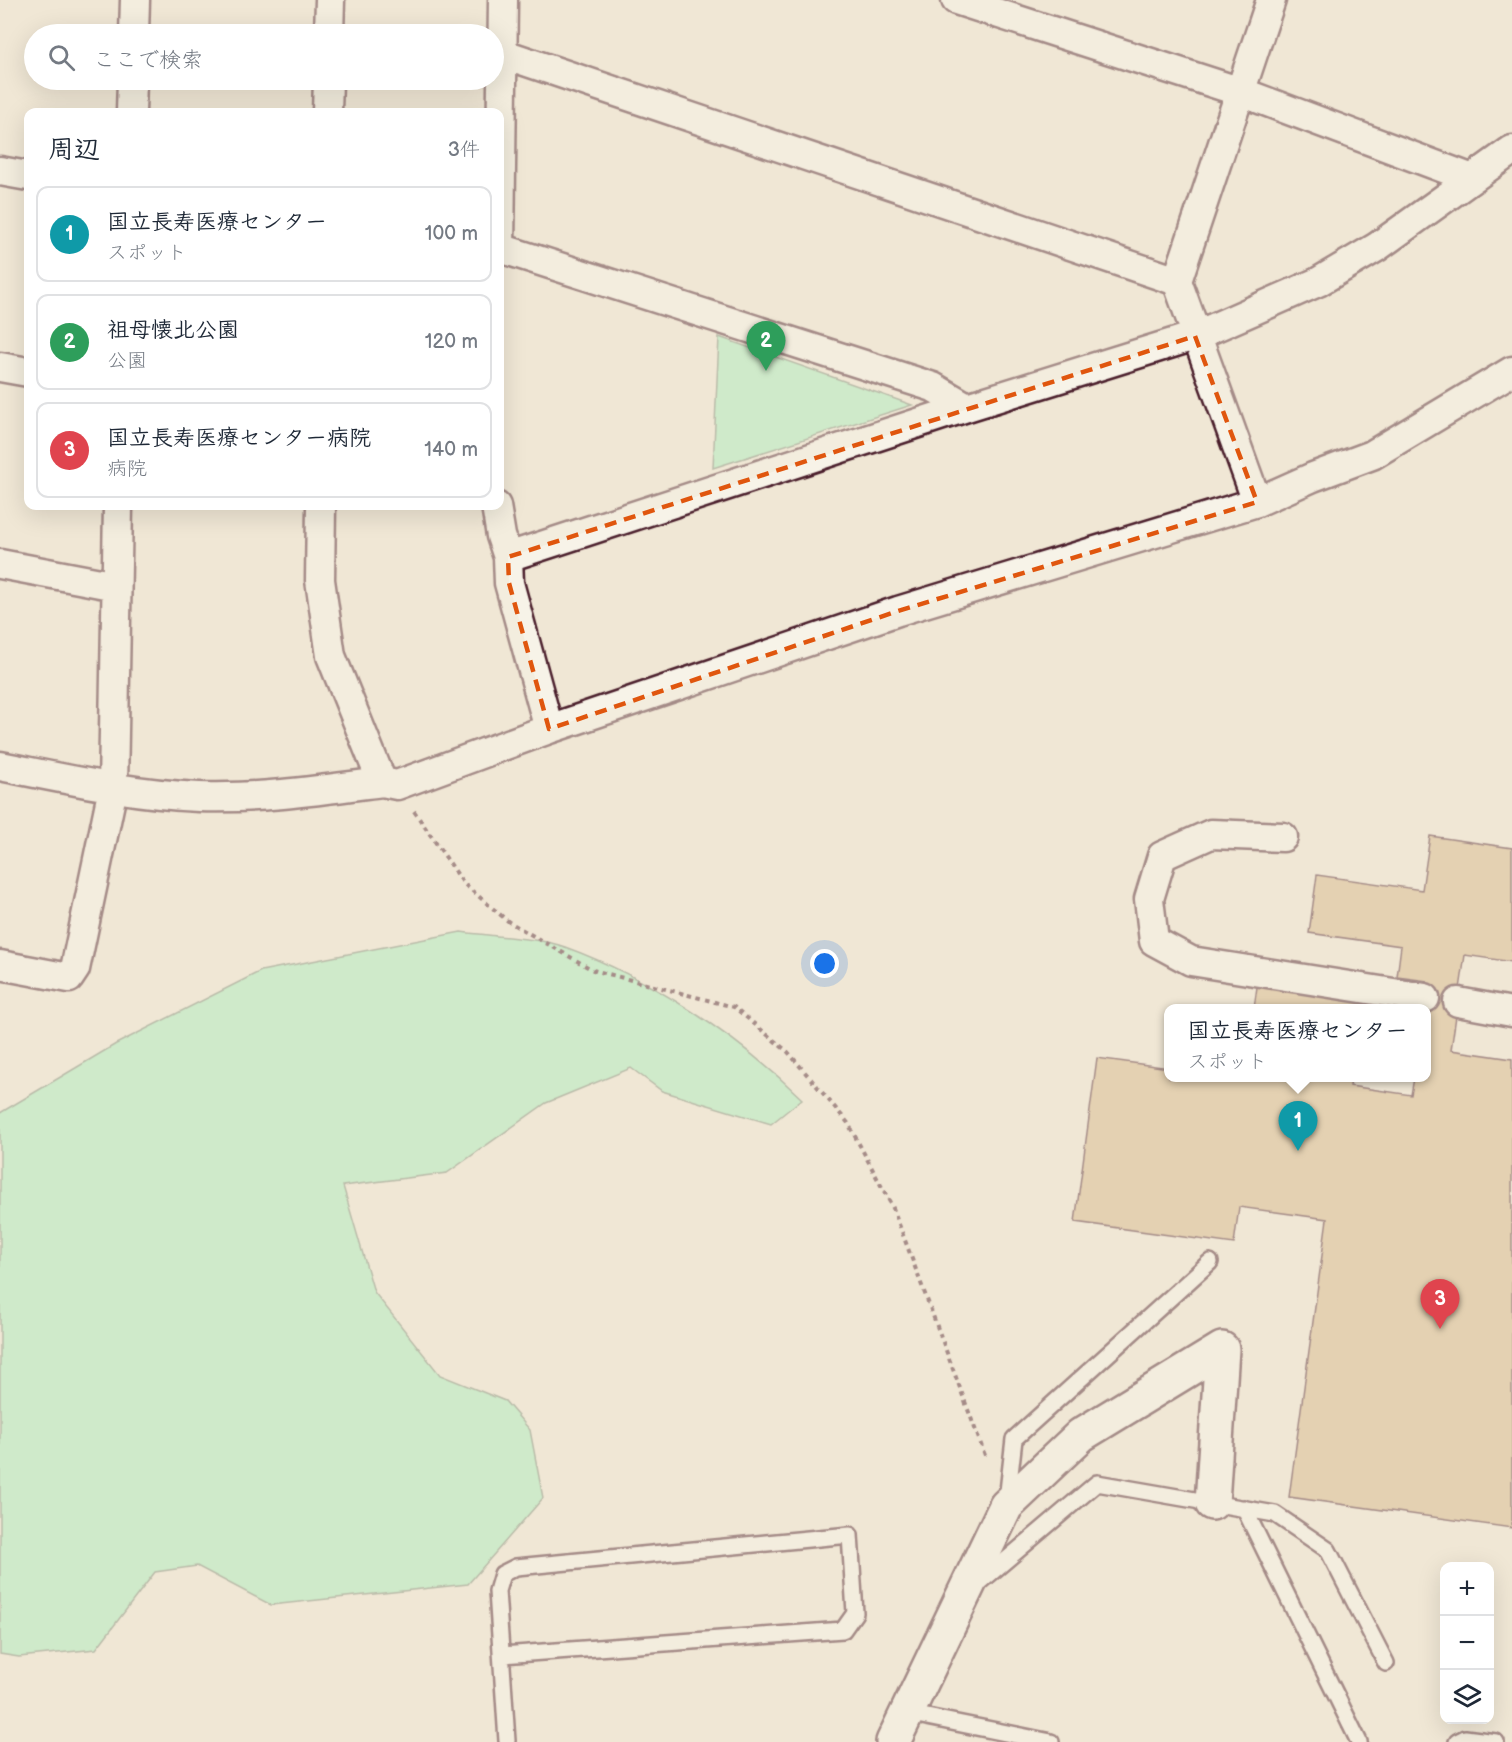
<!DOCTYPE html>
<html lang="ja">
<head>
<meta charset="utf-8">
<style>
	body { margin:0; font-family:"Balsamiq Sans","Klee One",sans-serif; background:#f2f2f3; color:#1f2937 }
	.controls { position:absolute; right:18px; bottom:18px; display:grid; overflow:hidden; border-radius:12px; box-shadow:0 6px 24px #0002 }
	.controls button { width:54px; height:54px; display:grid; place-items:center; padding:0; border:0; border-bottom:2px solid #e0e1e3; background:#fff; color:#1f2937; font:30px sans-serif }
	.you { position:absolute; left:825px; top:964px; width:21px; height:21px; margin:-15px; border:4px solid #fff; border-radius:50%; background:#1a73e8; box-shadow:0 0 0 9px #1a73e833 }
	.badge { display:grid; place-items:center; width:39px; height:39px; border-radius:50%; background:#c8321e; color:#fff; font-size:20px; font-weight:700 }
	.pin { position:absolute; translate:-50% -50px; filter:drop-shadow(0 2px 3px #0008) }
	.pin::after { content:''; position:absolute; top:32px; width:21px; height:18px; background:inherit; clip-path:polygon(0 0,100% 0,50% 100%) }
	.popup { position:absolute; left:1164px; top:1004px; width:267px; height:78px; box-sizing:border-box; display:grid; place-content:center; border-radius:12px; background:#fff; filter:drop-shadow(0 2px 4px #0005); font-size:20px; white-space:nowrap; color:#747a83 }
	.popup b { font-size:22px; color:#1f2937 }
	.popup::after { content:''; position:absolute; left:50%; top:100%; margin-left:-12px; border:12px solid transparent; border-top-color:#fff }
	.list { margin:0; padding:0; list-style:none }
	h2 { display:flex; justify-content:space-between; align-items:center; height:78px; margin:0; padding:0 24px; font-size:26px }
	h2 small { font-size:20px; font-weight:400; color:#747a83 }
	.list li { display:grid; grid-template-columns:39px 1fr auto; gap:18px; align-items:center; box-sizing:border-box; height:96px; margin:0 12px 12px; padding:0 12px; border:2px solid #e0e1e3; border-radius:12px }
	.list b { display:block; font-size:22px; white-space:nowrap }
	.list p { margin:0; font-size:20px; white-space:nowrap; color:#747a83 }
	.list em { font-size:20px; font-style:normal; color:#747a83 }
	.icon { flex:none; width:33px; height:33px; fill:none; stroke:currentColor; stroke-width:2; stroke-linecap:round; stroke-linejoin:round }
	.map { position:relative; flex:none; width:1512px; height:1742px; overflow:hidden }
	.search { position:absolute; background:#fff; box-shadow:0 6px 24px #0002; left:24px; top:24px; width:480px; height:66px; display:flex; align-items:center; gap:15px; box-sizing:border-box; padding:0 21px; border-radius:33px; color:#747a83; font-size:22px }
	.panel { position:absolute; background:#fff; box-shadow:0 6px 24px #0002; left:24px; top:108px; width:480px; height:402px; border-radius:12px }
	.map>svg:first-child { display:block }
	.green { fill:#a6eebc; stroke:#788674; stroke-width:1.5 }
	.building { fill:#d4b587; stroke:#4a1f2b; stroke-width:1.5 }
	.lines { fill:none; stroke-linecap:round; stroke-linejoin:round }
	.service-casing { stroke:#4a1f2b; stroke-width:20 }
	.minor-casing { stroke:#4a1f2b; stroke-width:33 }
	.tertiary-casing { stroke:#4a1f2b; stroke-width:38 }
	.path { stroke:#4a1f2b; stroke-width:4; stroke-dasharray:4.5 4.5; stroke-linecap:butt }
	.service { stroke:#f7f3e8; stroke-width:15 }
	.minor { stroke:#f7f3e8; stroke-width:28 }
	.tertiary { stroke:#f7f3e8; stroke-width:33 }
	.marked { fill:none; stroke:#e0560e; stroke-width:4.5; stroke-dasharray:12 8; stroke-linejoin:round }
</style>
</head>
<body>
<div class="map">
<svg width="1512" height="1742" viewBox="0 0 1512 1742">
	<rect width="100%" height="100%" fill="#f0e7d5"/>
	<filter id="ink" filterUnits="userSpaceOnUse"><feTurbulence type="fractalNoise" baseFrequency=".0167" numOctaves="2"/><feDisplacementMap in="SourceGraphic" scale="12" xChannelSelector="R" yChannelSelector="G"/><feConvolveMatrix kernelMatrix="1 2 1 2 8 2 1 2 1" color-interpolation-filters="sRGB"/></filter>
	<g filter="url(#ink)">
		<path class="green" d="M719 337 912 405 713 468Z
			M461 932C489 936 541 938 565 947 650 978 738 1036 802 1099L771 1124 662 1091 631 1068 546 1103 447 1173 343 1186 374 1292 440 1375 505 1401 530 1430 543 1498 468 1584 271 1605 197 1566 155 1572 96 1649 19 1657 0 1654V1113L116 1044 261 971Z"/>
		<path class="building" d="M1430 836 1512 848V962L1465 955 1451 1050 1512 1059V1528L1289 1497 1327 1219 1239 1207 1234 1244 1075 1222 1097 1058 1169 1068V1078H1351L1350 1086 1411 1095 1414 1078H1427V1008H1424L1427 981 1397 977 1401 946 1309 933 1317 875 1422 890Z
			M1258 980 1387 998 1385 1008H1254Z"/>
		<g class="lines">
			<defs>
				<path id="service" d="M1007 1500 1014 1439 1210 1262
					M1244 1508 1359 1742
					M978 1584 1097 1483 1275 1514 1328 1550 1386 1663
					M502 1655 843 1630 855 1613 850 1535 516 1567 502 1574 497 1591 507 1741
					M907 1713 1051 1742
					M1457 1742 1465 1738 1496 1742"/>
				<path id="minor" d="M956 0 1241 92 1470 178
					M134 34 135 0
					M329 34 330 0
					M501 53 1177 281 1257 502
					M131 112 132 80
					M327 112 328 80
					M0 171 28 176
					M500 248 933 387 967 407
					M500 250 503 0
					M1177 281 1271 0
					M0 367 28 372
					M321 506 320 580 331 656 382 782
					M496 506 501 536 508 557 509 583 549 729
					M508 557 967 407 1195 336 1318 282 1377 247 1512 150
					M0 564 116 586
					M0 766C66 779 132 794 199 797 261 799 321 790 382 782L397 785 549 729 898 611 1257 502 1313 477 1372 455 1512 371
					M1283 837 1211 834 1162 856 1149 899 1154 941 1191 961 1425 998
					M0 965 69 978 75 969 113 788 118 506
					M1458 1002 1512 1012"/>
				<path id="tertiary" d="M893 1742 1006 1506 1081 1435 1222 1349 1212 1503"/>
			</defs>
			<use href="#service" class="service-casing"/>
			<use href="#minor" class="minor-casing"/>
			<use href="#tertiary" class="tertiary-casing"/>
			<path class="path" d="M414 811 464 884 509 922 593 970 734 1007 788 1052 848 1123 893 1208 986 1458"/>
			<use href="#service" class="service"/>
			<use href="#minor" class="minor"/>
			<use href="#tertiary" class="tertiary"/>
		</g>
	</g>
	<path d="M0 0H1512V1742H0ZM1195 336 1257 502 898 611 549 729 509 583 508 557Z" fill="#f0e7d5" fill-opacity=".55" fill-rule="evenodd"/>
	<path class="marked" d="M1195 336 1257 502 898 611 549 729 509 583 508 557Z"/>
</svg>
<div class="controls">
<button>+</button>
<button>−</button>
<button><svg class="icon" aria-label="layers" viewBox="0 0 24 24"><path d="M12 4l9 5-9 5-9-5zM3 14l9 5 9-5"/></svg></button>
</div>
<div class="you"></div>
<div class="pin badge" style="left:1298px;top:1151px;background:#0f9aa8">1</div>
<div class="popup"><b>国立長寿医療センター</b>スポット</div>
<div class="pin badge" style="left:766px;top:371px;background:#2e9e5b">2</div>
<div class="pin badge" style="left:1440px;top:1329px;background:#e0444e">3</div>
<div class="search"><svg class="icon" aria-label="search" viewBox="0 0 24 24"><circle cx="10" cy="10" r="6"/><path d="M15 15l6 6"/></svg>ここで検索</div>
<section class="panel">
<h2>周辺<small>3件</small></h2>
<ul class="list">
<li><span class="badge" style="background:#0f9aa8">1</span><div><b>国立長寿医療センター</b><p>スポット</p></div><em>100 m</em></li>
<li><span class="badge" style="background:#2e9e5b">2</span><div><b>祖母懐北公園</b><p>公園</p></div><em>120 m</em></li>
<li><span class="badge" style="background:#e0444e">3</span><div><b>国立長寿医療センター病院</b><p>病院</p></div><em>140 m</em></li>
</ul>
</section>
</div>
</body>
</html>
